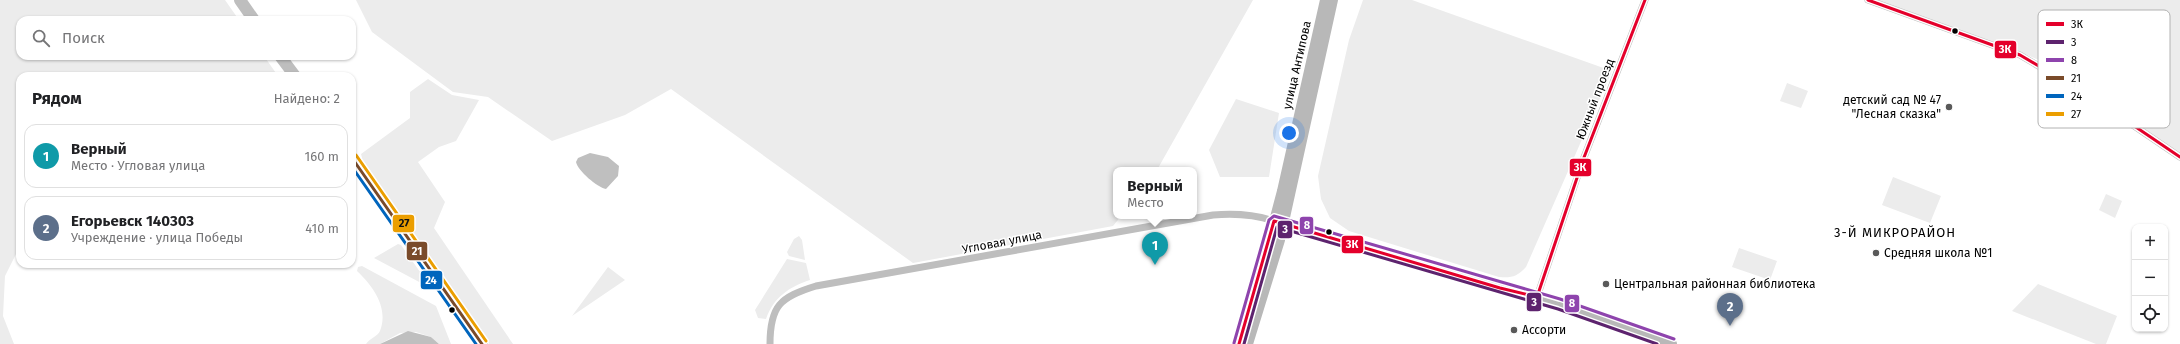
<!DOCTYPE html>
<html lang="ru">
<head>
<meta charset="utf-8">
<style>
	body { margin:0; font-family:"Fira Sans",sans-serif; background:#f6f6f6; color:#202124 }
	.controls { position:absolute; right:12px; bottom:12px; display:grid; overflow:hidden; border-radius:8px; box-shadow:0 1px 3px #0004 }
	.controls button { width:36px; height:36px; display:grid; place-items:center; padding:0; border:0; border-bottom:1px solid #e0e0e0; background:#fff; color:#202124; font:20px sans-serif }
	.you { position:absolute; left:1289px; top:133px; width:14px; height:14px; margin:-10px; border:3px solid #fff; border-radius:50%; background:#1a73e8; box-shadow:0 0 0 6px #1a73e833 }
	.badge { display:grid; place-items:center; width:26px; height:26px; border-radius:50%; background:#7c3aed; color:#fff; font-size:13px; font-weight:700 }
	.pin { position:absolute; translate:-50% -33px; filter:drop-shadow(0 1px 2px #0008) }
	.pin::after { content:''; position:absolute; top:21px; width:14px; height:12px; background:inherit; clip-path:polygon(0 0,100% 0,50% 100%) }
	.popup { position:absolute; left:1113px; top:167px; width:84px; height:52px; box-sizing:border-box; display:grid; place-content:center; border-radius:8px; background:#fff; filter:drop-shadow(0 1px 3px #0005); font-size:13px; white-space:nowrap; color:#757577 }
	.popup b { font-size:15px; color:#202124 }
	.popup::after { content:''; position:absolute; left:50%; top:100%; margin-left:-8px; border:8px solid transparent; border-top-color:#fff }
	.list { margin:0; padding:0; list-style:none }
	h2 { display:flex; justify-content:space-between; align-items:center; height:52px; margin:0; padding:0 16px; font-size:17px }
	h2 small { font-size:13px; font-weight:400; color:#757577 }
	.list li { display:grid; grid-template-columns:26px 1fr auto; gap:12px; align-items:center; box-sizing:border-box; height:64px; margin:0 8px 8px; padding:0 8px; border:1px solid #e0e0e0; border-radius:12px }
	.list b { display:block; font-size:15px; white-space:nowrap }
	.list p { margin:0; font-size:13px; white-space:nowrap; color:#757577 }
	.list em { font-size:13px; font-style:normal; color:#757577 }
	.icon { flex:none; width:22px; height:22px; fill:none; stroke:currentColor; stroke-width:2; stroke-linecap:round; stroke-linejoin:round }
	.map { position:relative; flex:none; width:2180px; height:344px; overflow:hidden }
	.search { position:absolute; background:#fff; box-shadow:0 1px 3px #0004; left:16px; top:16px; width:340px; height:44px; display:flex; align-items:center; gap:10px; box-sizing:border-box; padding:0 14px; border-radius:12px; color:#757577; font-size:15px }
	.panel { position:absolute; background:#fff; box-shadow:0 1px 3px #0004; left:16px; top:72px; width:340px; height:196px; border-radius:12px }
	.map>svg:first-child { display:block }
	.green { fill:#ececec }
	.water { fill:#bfbfbf }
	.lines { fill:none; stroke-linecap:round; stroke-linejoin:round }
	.street { stroke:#bebebe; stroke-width:7 }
	.secondary { stroke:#b8b8b8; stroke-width:10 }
	.primary { stroke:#bebebe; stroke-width:12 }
	.bus-1-casing { stroke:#fff; stroke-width:6 }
	.bus-2-casing { stroke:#fff; stroke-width:6 }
	.bus-3-casing { stroke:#fff; stroke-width:6 }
	.bus-4-casing { stroke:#fff; stroke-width:6 }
	.bus-5-casing { stroke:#fff; stroke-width:6 }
	.bus-6-casing { stroke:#fff; stroke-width:6 }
	.bus-1 { stroke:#e4002b; stroke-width:3 }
	.bus-2 { stroke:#5d236e; stroke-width:3 }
	.bus-3 { stroke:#8e44ad; stroke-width:3 }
	.bus-4 { stroke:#7a4b2a; stroke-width:3 }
	.bus-5 { stroke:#0065bd; stroke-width:3 }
	.bus-6 { stroke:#eb9e00; stroke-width:3 }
	.bus-dot { fill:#000; stroke:#fff; stroke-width:1.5 }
	.poi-dot { fill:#595959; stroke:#fff; stroke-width:1.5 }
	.labels { text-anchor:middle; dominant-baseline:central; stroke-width:3; stroke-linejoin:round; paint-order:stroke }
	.street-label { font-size:12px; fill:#000; stroke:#fff }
	.poi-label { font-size:12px; fill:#000; stroke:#fff; text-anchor:start }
	.neighbourhood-label { font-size:13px; letter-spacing:1px; fill:#000; stroke:#fff }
	.key { fill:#fff; stroke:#b2b2b2; stroke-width:1 }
	.key-label { font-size:11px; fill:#000 }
	.line-badge { stroke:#fff; stroke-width:1.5 }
	.badge-label { font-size:11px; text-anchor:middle; font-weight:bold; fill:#fff }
	.pale-badge-label { font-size:11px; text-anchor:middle; font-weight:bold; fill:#111 }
</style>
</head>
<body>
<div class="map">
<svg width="2180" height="344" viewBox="0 0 2180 344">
	<rect width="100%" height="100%" fill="#fff"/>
	<path class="green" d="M0 0H225L239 20H20V56H264L278 76H20V246L5 276 3 316 14 344H0Z
		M356 0H1253L1157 170H1116V216H1121L1113 226 913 263 671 89 625 115 552 141 488 97 453 92 372 32Z
		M1363 0H1412L1612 71 1526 267C1517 277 1511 278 1499 277L1349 231 1330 218 1321 199 1318 176 1349 40Z
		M1877 0H2180V155L2041 61 2014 49Z
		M428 79 452 95 479 100 456 141 439 147 418 162 445 202 434 228 513 344H489L364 166 361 154 410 118V92Z
		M1787 83 1808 91 1801 108 1780 101Z
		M1236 99 1279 113 1269 177H1220L1209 150Z
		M1893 177 1941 196 1930 223 1882 205Z
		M2106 194 2122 201 2115 218 2099 210Z
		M799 236 802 240 805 260 789 256 787 252 794 239Z
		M398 244 401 245 425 279 423 284 374 258Z
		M1739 248 1777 261 1770 280 1732 267Z
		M787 259 806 263 810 280C789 287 774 297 766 319L758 318 755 310Z
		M362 266 436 306 451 344H439L431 337 416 332 400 333 380 344H366C369 339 378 336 380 331 389 308 373 286 357 271L358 267Z
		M608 267 625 280 572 316Z
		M2038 284 2117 316 2106 344H2096L2012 311Z"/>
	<path class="water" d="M590 153 608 157 619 166 618 176 606 189C597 187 578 171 576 162L578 158Z
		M408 331 431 337 439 344H380Z"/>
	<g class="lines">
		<path class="street" d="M1868 0 2020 55 2096 100 2180 157
			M1537 297 1583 160 1645 0
			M770 344C770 306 780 297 816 286L1213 215C1235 213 1253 214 1274 221"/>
		<path class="secondary" d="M1274 221 1500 288 1559 304 1672 344
			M1239 344 1259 278 1282 191 1325 0
			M1248 344 1280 240 1333 0"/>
		<path class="primary" d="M240 0 254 20
			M280 56 295 76
			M352 158 482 344"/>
		<defs>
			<path id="bus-1" d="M1868 0 2020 55 2096 100 2180 157
				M1239 344 1274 221 1500 288 1537 297 1583 160 1645 0"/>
			<path id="bus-2" d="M1244 344 1277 227 1558 309 1657 344"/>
			<path id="bus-3" d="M1234 343 1269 220 1274 216 1560 299 1674 339"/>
			<path id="bus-4" d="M352 158 482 344"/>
			<path id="bus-5" d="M352 167 476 344"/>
			<path id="bus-6" d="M356 155 486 341"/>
		</defs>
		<use href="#bus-1" class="bus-1-casing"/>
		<use href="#bus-2" class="bus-2-casing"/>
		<use href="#bus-3" class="bus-3-casing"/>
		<use href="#bus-4" class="bus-4-casing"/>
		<use href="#bus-5" class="bus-5-casing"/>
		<use href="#bus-6" class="bus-6-casing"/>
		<use href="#bus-1" class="bus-1"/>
		<use href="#bus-2" class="bus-2"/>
		<use href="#bus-3" class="bus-3"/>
		<use href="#bus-4" class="bus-4"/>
		<use href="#bus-5" class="bus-5"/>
		<use href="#bus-6" class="bus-6"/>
	</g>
	<g class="bus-dot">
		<circle cx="1955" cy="31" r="3.5"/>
		<circle cx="1329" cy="232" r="3.5"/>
		<circle cx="452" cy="310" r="3.5"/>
	</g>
	<g class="poi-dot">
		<circle cx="1949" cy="107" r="4"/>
		<circle cx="1876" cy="253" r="4"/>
		<circle cx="1606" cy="284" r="4"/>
		<circle cx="1514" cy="330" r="4"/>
	</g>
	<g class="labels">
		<g class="street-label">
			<text transform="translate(1297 65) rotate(-77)">улица Антипова</text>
			<text transform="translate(1595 99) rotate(-69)">Южный проезд</text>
			<text transform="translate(1002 242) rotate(-11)">Угловая улица</text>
		</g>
		<g class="poi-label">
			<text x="1941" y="100" text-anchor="end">детский сад № 47<tspan x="1941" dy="14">"Лесная сказка"</tspan></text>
			<text x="1884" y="253">Средняя школа №1</text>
			<text x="1614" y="284">Центральная районная библиотека</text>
			<text x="1522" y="330">Ассорти</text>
		</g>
		<g class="neighbourhood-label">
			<text x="1895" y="232">3-Й МИКРОРАЙОН</text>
		</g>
	</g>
	<rect x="2038" y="10" width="132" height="118" rx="6" class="key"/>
	<rect x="2046" y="22" width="18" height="4" fill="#e4002b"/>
	<rect x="2046" y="40" width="18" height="4" fill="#5d236e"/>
	<rect x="2046" y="58" width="18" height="4" fill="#8e44ad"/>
	<rect x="2046" y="76" width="18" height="4" fill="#7a4b2a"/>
	<rect x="2046" y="94" width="18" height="4" fill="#0065bd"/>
	<rect x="2046" y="112" width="18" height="4" fill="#eb9e00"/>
	<g class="key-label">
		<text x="2071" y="28">3К</text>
		<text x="2071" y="46">3</text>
		<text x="2071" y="64">8</text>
		<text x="2071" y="82">21</text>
		<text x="2071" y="100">24</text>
		<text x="2071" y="118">27</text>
	</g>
	<g class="line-badge">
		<rect x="1994" y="40" width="23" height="19" rx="4" fill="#e4002b"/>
		<rect x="1569" y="158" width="23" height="19" rx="4" fill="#e4002b"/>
		<rect x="392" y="214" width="23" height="19" rx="4" fill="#eb9e00"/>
		<rect x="1299" y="216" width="15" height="19" rx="4" fill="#8e44ad"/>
		<rect x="1277" y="220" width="16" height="19" rx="4" fill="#5d236e"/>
		<rect x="1341" y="235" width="23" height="19" rx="4" fill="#e4002b"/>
		<rect x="406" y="241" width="22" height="20" rx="4" fill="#7a4b2a"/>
		<rect x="420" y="270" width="23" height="20" rx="4" fill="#0065bd"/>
		<rect x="1526" y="292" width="16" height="20" rx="4" fill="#5d236e"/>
		<rect x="1564" y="294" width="16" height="19" rx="4" fill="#8e44ad"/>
	</g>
	<g class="badge-label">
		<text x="2005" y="53">3К</text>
		<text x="1580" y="171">3К</text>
		<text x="1307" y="229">8</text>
		<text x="1285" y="233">3</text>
		<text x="1352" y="248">3К</text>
		<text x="417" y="255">21</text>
		<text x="431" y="284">24</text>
		<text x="1534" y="306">3</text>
		<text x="1572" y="307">8</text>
	</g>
	<g class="pale-badge-label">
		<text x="404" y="227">27</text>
	</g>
</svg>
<div class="controls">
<button>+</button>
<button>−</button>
<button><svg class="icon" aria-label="locate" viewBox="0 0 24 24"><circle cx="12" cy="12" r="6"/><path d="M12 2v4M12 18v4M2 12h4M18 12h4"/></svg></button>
</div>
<div class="you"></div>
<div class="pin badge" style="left:1155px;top:265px;background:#0f9aa8">1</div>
<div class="popup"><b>Верный</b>Место</div>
<div class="pin badge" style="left:1730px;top:326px;background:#5c6f8a">2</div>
<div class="search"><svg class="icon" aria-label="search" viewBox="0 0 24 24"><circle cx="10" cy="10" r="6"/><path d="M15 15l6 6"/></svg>Поиск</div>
<section class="panel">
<h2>Рядом<small>Найдено: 2</small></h2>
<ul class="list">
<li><span class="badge" style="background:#0f9aa8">1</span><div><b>Верный</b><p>Место · Угловая улица</p></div><em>160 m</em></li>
<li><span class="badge" style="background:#5c6f8a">2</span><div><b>Егорьевск 140303</b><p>Учреждение · улица Победы</p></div><em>410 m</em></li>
</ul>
</section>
</div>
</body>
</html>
